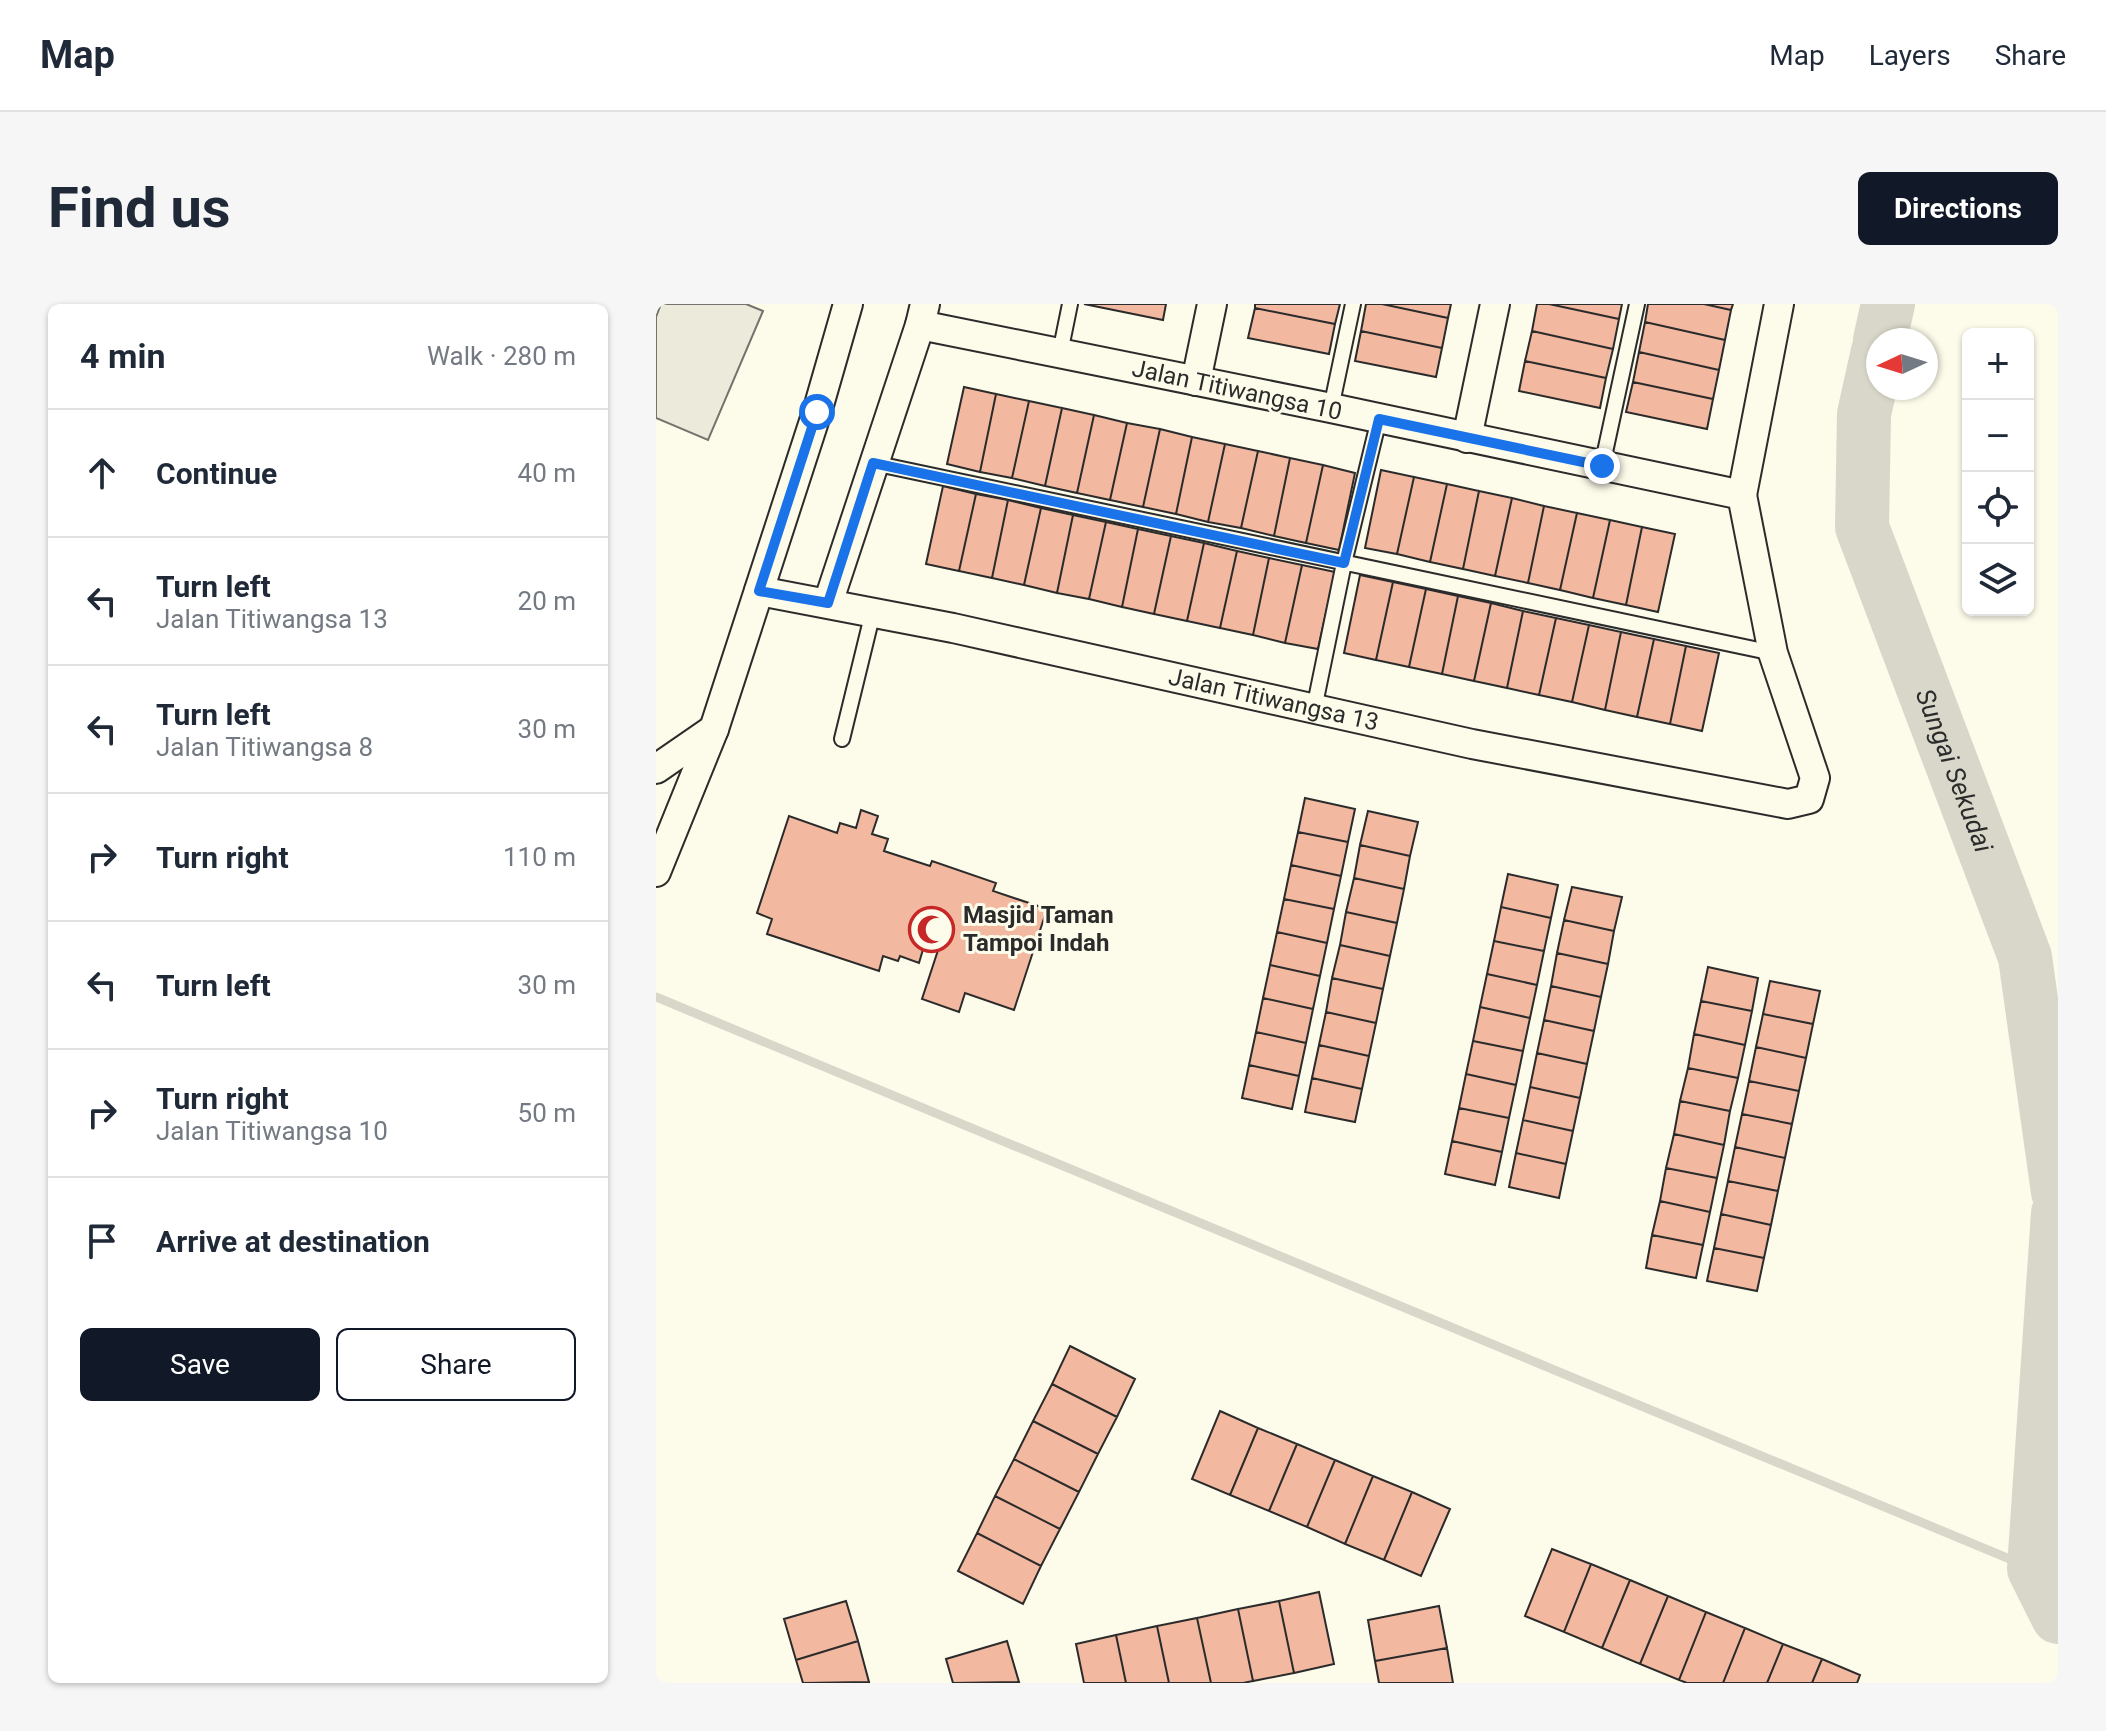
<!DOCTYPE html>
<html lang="en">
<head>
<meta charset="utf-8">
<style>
	body { margin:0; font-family:Roboto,sans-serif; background:#f6f6f7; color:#1f2937 }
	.controls { position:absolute; right:24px; top:24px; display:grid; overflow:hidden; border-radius:12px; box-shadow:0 2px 6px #0004 }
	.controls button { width:72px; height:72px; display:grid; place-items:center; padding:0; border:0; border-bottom:2px solid #e0e1e3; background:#fff; color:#1f2937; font:40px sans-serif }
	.compass { position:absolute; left:1210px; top:24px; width:72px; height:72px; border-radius:50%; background:#fff; box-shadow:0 2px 6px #0004; rotate:266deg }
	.stop { position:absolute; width:24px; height:24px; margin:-18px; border:6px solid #1a73e8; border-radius:50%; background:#fff }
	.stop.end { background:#1a73e8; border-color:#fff; box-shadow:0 2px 8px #0008 }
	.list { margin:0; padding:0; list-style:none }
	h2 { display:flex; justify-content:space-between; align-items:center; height:104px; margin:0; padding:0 32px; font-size:34px }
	h2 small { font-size:26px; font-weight:400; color:#747a83 }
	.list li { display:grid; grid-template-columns:52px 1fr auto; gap:24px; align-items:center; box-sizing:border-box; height:128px; padding:0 32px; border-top:2px solid #e0e1e3 }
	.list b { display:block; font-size:30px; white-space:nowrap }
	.list p { margin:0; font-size:26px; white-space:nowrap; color:#747a83 }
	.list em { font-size:26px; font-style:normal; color:#747a83 }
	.actions { display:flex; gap:16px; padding:24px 32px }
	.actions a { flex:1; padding:18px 0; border:2px solid #111827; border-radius:12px; text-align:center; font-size:28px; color:#111827 }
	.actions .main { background:#111827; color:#fff }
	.icon { flex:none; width:44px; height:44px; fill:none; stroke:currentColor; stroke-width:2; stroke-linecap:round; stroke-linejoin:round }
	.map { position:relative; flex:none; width:1402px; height:1379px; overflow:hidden; border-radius:12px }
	header { display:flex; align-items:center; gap:48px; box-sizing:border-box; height:112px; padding:0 40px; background:#fff; border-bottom:2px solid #e0e1e3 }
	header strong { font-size:38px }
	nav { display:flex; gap:44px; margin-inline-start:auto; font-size:28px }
	.intro { display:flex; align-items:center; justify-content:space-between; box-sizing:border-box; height:192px; padding:0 48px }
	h1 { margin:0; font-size:56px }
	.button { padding:20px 36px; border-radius:12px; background:#111827; color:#fff; font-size:28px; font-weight:700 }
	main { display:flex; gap:48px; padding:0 48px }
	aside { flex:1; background:#fff; border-radius:12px; box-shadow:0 2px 6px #0004 }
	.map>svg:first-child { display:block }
	.green { fill:#ecebdb; stroke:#74746e; stroke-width:2 }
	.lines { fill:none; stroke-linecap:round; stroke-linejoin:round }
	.stream { stroke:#d8d7c9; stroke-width:9 }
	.river { stroke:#d8d7c9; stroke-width:54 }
	.building { fill:#f2b8a0; stroke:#2b2b2b; stroke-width:2 }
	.service-casing { stroke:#2b2b2b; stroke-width:18 }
	.minor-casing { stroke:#2b2b2b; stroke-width:32 }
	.service { stroke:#fdfbea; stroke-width:14 }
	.minor { stroke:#fdfbea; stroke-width:28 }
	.route { stroke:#1a73e8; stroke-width:10 }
	.labels { text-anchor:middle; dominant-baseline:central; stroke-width:6; stroke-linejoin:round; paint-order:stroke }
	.street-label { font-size:24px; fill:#2b2b2b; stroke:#fdfbea }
	.poi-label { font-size:24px; font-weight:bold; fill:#2b2b2b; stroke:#fdfbea; text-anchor:start }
	.water-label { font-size:26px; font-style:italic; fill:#2b2b2b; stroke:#fdfbea }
</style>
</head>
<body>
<header>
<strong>Map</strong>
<nav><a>Map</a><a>Layers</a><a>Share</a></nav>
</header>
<div class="intro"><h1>Find us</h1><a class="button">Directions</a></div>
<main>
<aside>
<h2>4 min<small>Walk · 280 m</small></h2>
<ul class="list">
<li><svg class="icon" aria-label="ahead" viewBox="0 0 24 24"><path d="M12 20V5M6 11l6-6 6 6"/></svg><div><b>Continue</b></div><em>40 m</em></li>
<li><svg class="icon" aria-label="left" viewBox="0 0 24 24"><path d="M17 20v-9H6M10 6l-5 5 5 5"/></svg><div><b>Turn left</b><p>Jalan Titiwangsa 13</p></div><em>20 m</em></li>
<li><svg class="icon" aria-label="left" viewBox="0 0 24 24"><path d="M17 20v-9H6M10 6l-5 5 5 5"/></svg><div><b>Turn left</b><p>Jalan Titiwangsa 8</p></div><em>30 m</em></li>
<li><svg class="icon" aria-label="right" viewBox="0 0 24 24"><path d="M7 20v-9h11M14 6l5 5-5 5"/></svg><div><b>Turn right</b></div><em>110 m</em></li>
<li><svg class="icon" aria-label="left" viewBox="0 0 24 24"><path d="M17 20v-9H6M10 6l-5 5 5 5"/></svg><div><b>Turn left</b></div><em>30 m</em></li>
<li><svg class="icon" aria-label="right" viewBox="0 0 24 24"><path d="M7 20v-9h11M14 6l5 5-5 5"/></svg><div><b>Turn right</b><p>Jalan Titiwangsa 10</p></div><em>50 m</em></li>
<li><svg class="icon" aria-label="arrive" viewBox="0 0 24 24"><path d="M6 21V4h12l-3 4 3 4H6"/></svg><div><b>Arrive at destination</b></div></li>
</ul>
<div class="actions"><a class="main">Save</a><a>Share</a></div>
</aside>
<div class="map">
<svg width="1402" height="1379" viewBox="0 0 1402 1379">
	<rect width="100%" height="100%" fill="#fdfbea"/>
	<path class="green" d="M5 0H90L107 7 52 136 0 114V13Z"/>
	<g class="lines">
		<path class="stream" d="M0 693 1378 1265"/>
		<g class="river">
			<path d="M1224 36 1232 0"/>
			<path id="s1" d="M1222 47 1208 110 1206 223 1369 653 1402 888"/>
			<path d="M1402 909 1378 1265 1402 1313"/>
		</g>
	</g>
	<path class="building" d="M428 0H510L507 16Z
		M599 0H684L679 20 599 4Z
		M710 0H726L792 14 786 44 705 27Z
		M726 0H795L792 14Z
		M881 0H893L963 15 957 45 876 27Z
		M893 0H966L963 15Z
		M992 0H1048L1075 6 1069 36 989 18Z
		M1048 0H1077L1075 6Z
		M599 4 679 20 673 50 592 34Z
		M989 18 1069 36 1063 66 983 48Z
		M705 27 786 44 780 73 699 57Z
		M876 27 957 45 950 74 869 57Z
		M983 48 1063 66 1057 95 977 78Z
		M869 57 950 74 944 104 863 87Z
		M977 78 1057 95 1051 125 970 108Z
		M308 83 340 90 324 168 291 160Z
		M340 90 373 97 356 174 324 168Z
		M373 97 406 104 389 182 356 174Z
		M406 104 438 111 421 189 389 182Z
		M438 111 471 119 454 196 421 189Z
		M471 119 504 125 487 203 454 196Z
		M504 125 536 133 520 210 487 203Z
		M536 133 569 140 552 218 520 210Z
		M569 140 602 147 585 224 552 218Z
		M602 147 634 154 618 232 585 224Z
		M634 154 667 161 650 239 618 232Z
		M667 161 699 169 683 246 650 239Z
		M725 166 758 173 741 250 709 244Z
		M758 173 791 180 774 258 741 250Z
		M791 180 823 187 807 265 774 258Z
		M287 182 320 190 303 267 270 260Z
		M823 187 856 194 839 272 807 265Z
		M320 190 352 196 336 274 303 267Z
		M856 194 888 202 872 279 839 272Z
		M352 196 385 204 368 281 336 274Z
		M888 202 921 209 904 286 872 279Z
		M385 204 417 211 401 289 368 281Z
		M921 209 954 216 937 294 904 286Z
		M417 211 450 218 433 295 401 289Z
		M954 216 986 223 970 301 937 294Z
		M450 218 482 225 466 303 433 295Z
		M986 223 1019 230 1002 308 970 301Z
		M482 225 515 232 498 310 466 303Z
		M515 232 548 239 531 317 498 310Z
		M548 239 581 247 564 324 531 317Z
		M581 247 613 254 597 331 564 324Z
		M613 254 646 261 629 339 597 331Z
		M646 261 679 268 662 345 629 339Z
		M704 271 737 278 720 356 688 349Z
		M737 278 770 285 753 363 720 356Z
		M770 285 802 292 786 370 753 363Z
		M802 292 835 299 818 377 786 370Z
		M835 299 867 307 851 384 818 377Z
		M867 307 900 314 883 391 851 384Z
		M900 314 933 321 916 398 883 391Z
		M933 321 965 328 949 406 916 398Z
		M965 328 998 335 981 413 949 406Z
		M998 335 1030 342 1014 420 981 413Z
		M1030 342 1063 349 1046 427 1014 420Z
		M649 494 699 505 692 538 642 528Z
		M205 506 222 512 216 530 232 535 228 547 274 562 276 557 340 579 337 587 391 605 358 706 309 689 303 708 266 695 285 637 271 632 263 659 244 652 242 657 227 652 223 667 111 630 116 615 101 609 133 512 181 529 184 519 200 524Z
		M712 507 762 518 754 552 704 541Z
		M642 528 692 538 685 572 635 561Z
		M704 541 754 552 748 585 698 574Z
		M635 561 685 572 678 605 628 595Z
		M852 570 902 581 895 614 845 603Z
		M698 574 748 585 741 619 690 608Z
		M916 583 966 593 958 627 908 616Z
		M628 595 678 605 671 639 621 628Z
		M845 603 895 614 888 647 838 637Z
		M690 608 741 619 734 652 684 641Z
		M908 616 958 627 952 660 901 649Z
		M621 628 671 639 664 672 614 661Z
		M838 637 888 647 881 681 831 670Z
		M684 641 734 652 727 685 676 674Z
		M901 649 952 660 945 693 895 682Z
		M614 661 664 672 657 705 607 694Z
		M1052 663 1102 674 1096 707 1045 697Z
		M831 670 881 681 874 714 824 703Z
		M676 674 727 685 720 719 670 708Z
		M1114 677 1164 687 1157 720 1107 710Z
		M895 682 945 693 938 727 888 716Z
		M607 694 657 705 650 739 600 728Z
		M1045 697 1096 707 1089 741 1038 730Z
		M824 703 874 714 867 747 817 737Z
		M670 708 720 719 713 752 663 741Z
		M1107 710 1157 720 1150 754 1100 743Z
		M888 716 938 727 931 760 881 749Z
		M600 728 650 739 643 772 593 761Z
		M1038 730 1089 741 1082 774 1032 764Z
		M817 737 867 747 860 781 810 770Z
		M663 741 713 752 706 785 656 774Z
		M1100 743 1150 754 1143 787 1093 777Z
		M881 749 931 760 924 794 874 783Z
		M593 761 643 772 636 805 586 794Z
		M1032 764 1082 774 1074 807 1024 797Z
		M810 770 860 781 853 814 803 804Z
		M656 774 706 785 699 818 649 808Z
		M1093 777 1143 787 1136 820 1086 810Z
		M874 783 924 794 917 827 867 816Z
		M1024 797 1074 807 1068 841 1018 830Z
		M803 804 853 814 846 848 796 837Z
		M1086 810 1136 820 1129 854 1079 843Z
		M867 816 917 827 910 860 860 849Z
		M1018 830 1068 841 1061 874 1010 864Z
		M796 837 846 848 839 881 789 870Z
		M1079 843 1129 854 1122 887 1072 877Z
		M860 849 910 860 903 894 853 883Z
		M1010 864 1061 874 1054 908 1004 897Z
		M1072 877 1122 887 1115 921 1065 910Z
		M1004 897 1054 908 1047 941 996 931Z
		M1065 910 1115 921 1108 954 1058 944Z
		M996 931 1047 941 1040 974 990 964Z
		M1058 944 1108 954 1101 987 1051 977Z
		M414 1042 479 1075 461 1113 396 1080Z
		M396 1080 461 1113 442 1150 377 1117Z
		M564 1107 602 1124 574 1191 536 1175Z
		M377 1117 442 1150 423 1188 358 1155Z
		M602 1124 641 1140 613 1207 574 1191Z
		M641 1140 679 1156 651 1223 613 1207Z
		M358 1155 423 1188 404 1225 339 1192Z
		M679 1156 717 1172 689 1240 651 1223Z
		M717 1172 756 1188 728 1256 689 1240Z
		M756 1188 794 1205 765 1272 728 1256Z
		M339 1192 404 1225 385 1262 321 1229Z
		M321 1229 385 1262 367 1300 302 1267Z
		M896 1245 935 1260 908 1328 869 1312Z
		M935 1260 974 1276 946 1344 908 1328Z
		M974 1276 1012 1292 984 1360 946 1344Z
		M663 1288 678 1360 638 1369 623 1297Z
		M1012 1292 1050 1308 1023 1376 984 1360Z
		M190 1297 202 1337 140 1356 128 1315Z
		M623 1297 638 1369 597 1377 582 1305Z
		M783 1302 791 1344 719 1357 712 1316Z
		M582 1305 597 1377 587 1379H555L541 1314Z
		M1050 1308 1089 1324 1067 1379H1031L1023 1376Z
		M541 1314 555 1379H513L501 1322Z
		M501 1322 513 1379H470L460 1331Z
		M1089 1324 1127 1340 1111 1379H1067Z
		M460 1331 470 1379H428L420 1340Z
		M202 1337 213 1378 147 1379 140 1356Z
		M351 1337 363 1378 297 1379 290 1355Z
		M1127 1340 1166 1355 1156 1379H1111Z
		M791 1344 797 1379H723L719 1357Z
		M1166 1355 1204 1371 1201 1379H1156Z"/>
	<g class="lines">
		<defs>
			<path id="service" d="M404 49 414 0
				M675 104 697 0
				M217 159 1117 349
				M946 162 981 0
				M658 405 688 259 723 115
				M186 435 217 308"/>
			<g id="minor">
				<path d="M540 77 556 0"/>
				<path d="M811 134 839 0"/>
				<path d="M1086 191 1123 0"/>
				<path id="s2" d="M103 287 297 324 816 440 1132 500 1153 495 1159 474 1117 349 1086 191 675 104 264 21"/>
				<path d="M172 299 264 21 269 0"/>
				<path d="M0 465 58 425"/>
				<path d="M0 568 58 425 161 108 192 0"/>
			</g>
		</defs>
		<use href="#service" class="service-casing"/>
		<use href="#minor" class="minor-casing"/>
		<use href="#service" class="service"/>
		<use href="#minor" class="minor"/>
	</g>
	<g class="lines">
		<path class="route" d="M161 108 103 287 172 299 217 159 688 259 723 115 946 162"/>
	</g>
	<defs>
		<symbol id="mosque-ring" viewBox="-11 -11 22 22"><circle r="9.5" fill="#fdfbea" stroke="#c62828" stroke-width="1.5"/><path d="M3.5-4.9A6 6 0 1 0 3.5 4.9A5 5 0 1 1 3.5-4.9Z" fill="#c62828"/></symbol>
	</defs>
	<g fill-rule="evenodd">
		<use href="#mosque-ring" x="250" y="600" width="51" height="51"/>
	</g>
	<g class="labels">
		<g class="street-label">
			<text transform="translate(581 86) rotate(12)">Jalan Titiwangsa 10</text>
			<text stroke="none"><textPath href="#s2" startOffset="526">Jalan Titiwangsa 13</textPath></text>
		</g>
		<g class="poi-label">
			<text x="307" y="611">Masjid Taman<tspan x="307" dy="28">Tampoi Indah</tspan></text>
		</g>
		<g class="water-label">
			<text stroke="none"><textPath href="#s1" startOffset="438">Sungai Sekudai</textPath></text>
		</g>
	</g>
</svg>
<div class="controls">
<button>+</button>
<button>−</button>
<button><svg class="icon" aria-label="locate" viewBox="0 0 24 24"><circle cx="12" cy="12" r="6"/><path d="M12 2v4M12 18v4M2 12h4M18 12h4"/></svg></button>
<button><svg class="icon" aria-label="layers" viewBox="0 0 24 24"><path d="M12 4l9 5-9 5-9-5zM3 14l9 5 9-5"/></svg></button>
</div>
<svg class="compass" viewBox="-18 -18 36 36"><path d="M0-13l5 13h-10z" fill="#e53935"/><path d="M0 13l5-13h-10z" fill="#747a83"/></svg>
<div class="stop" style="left:161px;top:108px"></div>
<div class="stop end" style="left:946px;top:162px"></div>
</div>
</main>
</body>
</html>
